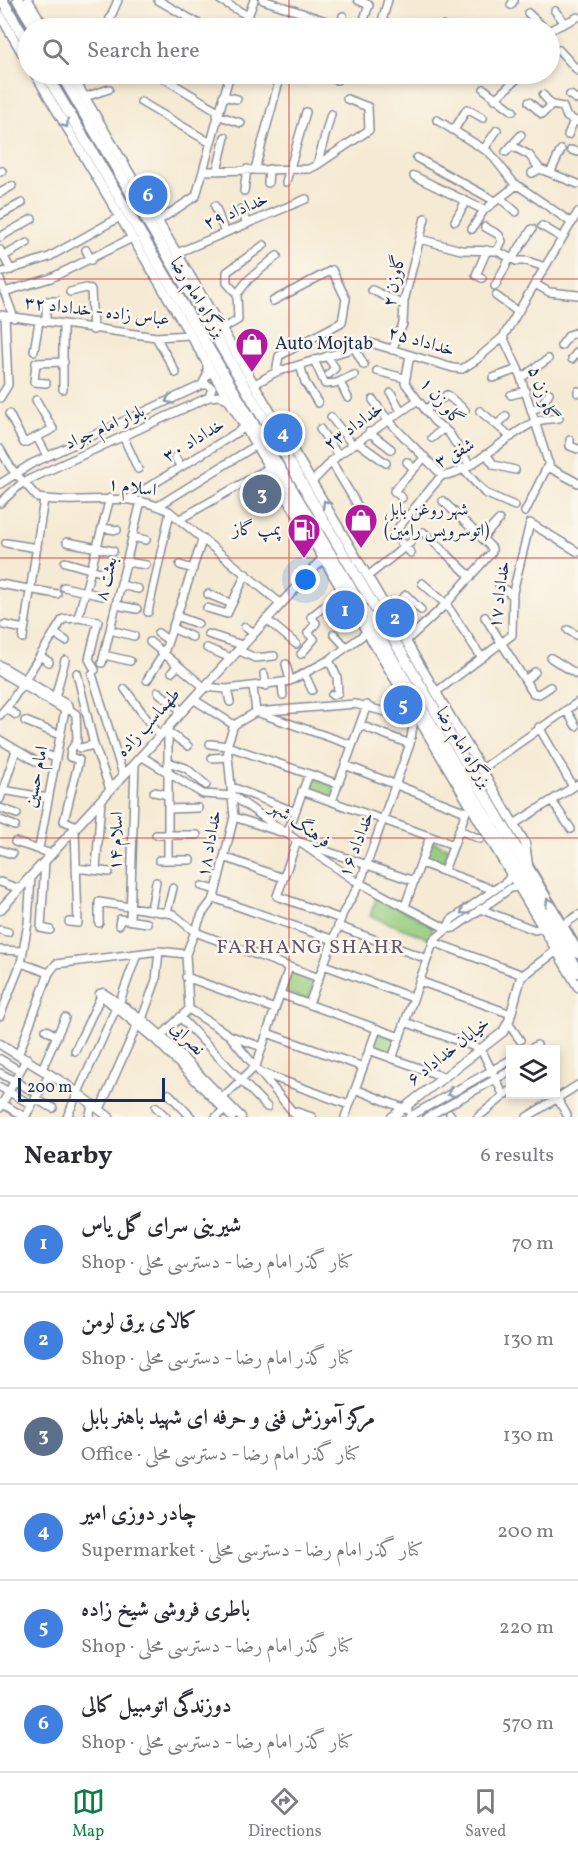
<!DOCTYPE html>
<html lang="en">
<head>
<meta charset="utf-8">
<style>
	body { margin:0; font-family:Vollkorn,Amiri,serif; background:#f7f7f7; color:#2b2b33 }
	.controls { position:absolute; right:18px; bottom:18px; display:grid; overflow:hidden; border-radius:0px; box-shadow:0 3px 9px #0003 }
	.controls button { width:54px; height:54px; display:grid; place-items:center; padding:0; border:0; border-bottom:2px solid #e1e1e2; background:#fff; color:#2b2b33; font:30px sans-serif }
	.scale { position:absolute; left:18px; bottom:15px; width:147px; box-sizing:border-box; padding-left:6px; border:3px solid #1b2f5e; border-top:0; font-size:16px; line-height:21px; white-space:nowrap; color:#1b2f5e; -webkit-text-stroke:4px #fbf7ec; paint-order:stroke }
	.you { position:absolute; left:306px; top:580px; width:21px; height:21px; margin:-15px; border:4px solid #fff; border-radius:50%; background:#1a73e8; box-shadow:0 0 0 9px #1a73e833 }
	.badge { display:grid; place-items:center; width:39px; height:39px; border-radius:50%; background:#0b8043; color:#fff; font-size:20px; font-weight:700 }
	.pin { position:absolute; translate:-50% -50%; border:3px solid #fff; box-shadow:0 2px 6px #0006 }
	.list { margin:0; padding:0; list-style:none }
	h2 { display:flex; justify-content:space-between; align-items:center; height:78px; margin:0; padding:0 24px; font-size:26px }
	h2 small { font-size:20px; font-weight:400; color:#7c7c81 }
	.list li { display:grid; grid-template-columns:39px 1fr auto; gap:18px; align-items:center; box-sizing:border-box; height:96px; padding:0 24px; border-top:2px solid #e1e1e2 }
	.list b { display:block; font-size:22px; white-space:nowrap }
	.list p { margin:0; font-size:20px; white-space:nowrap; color:#7c7c81 }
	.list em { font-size:20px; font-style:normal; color:#7c7c81 }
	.icon { flex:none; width:33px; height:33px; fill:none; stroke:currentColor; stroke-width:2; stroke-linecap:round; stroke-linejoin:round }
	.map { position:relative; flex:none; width:578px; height:1117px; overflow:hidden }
	.search { position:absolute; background:#fff; box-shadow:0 3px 9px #0003; left:18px; right:18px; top:18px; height:66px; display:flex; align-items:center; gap:15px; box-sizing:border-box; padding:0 21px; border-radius:33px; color:#7c7c81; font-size:22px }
	.sheet { height:654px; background:#fff }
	nav { display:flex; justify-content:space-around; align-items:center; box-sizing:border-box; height:84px; border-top:2px solid #e1e1e2; background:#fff; font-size:16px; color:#7c7c81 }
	nav a { display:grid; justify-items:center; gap:3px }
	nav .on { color:#0b8043 }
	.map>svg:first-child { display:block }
	.green { fill:#99ce7f; stroke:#5a7e6e; stroke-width:1.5 }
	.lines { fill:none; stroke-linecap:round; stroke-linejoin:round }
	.minor-casing { stroke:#888c98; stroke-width:10 }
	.major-casing { stroke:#888c98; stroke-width:11 }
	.highway-casing { stroke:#888c98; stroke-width:14 }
	.minor { stroke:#fff; stroke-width:7 }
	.major { stroke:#fff; stroke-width:8 }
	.highway { stroke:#fff; stroke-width:10 }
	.oneway { stroke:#8d97ae }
	.grid { fill:none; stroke:#d62828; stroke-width:1.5; stroke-opacity:0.55 }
	.labels { text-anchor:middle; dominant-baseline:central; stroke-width:5; stroke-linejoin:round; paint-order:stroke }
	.street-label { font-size:18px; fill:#1b2f5e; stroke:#fbf7ec }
	.poi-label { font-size:18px; fill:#1b2f5e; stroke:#fbf7ec; text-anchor:start }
	.neighbourhood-label { font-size:20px; letter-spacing:1.5px; fill:#61566c; stroke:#fbf7ec }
</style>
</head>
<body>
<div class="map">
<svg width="578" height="1117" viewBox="0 0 578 1117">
	<rect width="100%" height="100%" fill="#fbf7ec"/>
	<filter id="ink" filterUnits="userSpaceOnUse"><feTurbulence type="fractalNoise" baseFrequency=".0167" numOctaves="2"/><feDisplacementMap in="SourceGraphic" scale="12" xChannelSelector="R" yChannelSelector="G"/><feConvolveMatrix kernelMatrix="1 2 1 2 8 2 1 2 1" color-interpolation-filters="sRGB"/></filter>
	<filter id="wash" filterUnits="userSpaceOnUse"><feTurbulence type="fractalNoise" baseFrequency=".008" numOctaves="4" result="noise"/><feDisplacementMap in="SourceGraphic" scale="24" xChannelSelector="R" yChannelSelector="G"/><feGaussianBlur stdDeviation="1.35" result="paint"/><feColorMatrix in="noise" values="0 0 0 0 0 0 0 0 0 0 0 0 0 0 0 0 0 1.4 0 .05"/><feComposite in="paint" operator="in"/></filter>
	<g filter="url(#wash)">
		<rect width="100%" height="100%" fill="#f5ead3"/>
		<path class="green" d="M310 777 335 786 331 798 306 790Z
			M432 841 449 848 442 867 425 861Z
			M377 896 433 926 430 939 370 916Z
			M291 971 315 979 308 1000 284 992Z
			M378 1032 396 1039 391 1055 372 1049Z"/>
	</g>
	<g filter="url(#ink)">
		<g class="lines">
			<defs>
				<path id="minor" d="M158 0 206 28
					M220 0 248 16
					M263 0 347 28
					M358 0 369 5 361 28
					M511 5 514 0
					M555 11 565 23
					M528 13 544 28
					M341 26 343 16
					M442 26 445 28
					M106 28 118 0
					M244 28 254 0
					M380 28 388 0
					M550 30 578 17
					M559 50 578 71
					M157 74 218 111
					M321 74 337 80
					M484 89 513 111
					M543 95 552 105 563 107 567 117 578 122
					M570 95 578 100
					M223 96 237 99
					M85 97 109 89
					M495 99 522 74
					M141 102 209 142
					M529 102 542 114 552 105
					M217 115 241 123
					M437 120 490 153 513 182 572 223
					M454 130 467 109 483 118
					M568 135 574 120
					M514 147 529 155 540 169 578 184
					M484 149 497 130
					M571 150 578 152
					M506 152 521 135
					M417 158 495 201
					M317 165 369 130 368 107 347 99
					M255 169 281 74
					M203 171 309 169 317 165 331 114
					M217 171 225 137
					M0 172 2 171
					M532 173 540 169
					M550 173 561 150
					M414 176 484 210 517 185
					M286 182 306 112
					M268 183 269 169
					M244 191 247 169
					M0 193 12 186
					M500 198 516 212
					M215 206 225 233
					M241 209 247 224
					M0 215 22 203
					M158 221 196 196 230 74
					M455 221 466 201
					M542 226 562 238
					M485 227 499 235 502 241 497 251
					M472 229 484 210
					M0 237 32 219
					M420 239 461 250 497 251 516 261H527L545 267
					M0 250 11 270
					M86 250 91 260
					M177 253 306 199
					M4 256 27 243
					M512 259 532 229
					M0 273 49 257 120 217
					M482 278 476 275 487 250
					M0 280 14 318
					M535 284 549 292 578 295
					M495 286 510 258
					M372 290 404 305
					M4 292 51 278 132 238
					M70 292 86 288 91 290 93 330
					M237 294 227 283V272L264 245
					M496 296 518 312
					M273 301 332 270 346 299 342 322 279 356 276 372
					M0 315 156 337 190 335
					M46 322V301H57
					M63 325V389
					M222 329 238 320 237 294 249 279 277 256
					M156 337 176 373
					M503 337 518 369 550 468 578 483
					M561 346 569 335 578 332
					M354 347 364 365
					M392 350 403 324 404 301 425 218
					M34 351 39 322
					M410 355 405 383 434 421 449 433 469 464
					M327 356 335 368 329 374
					M572 359 578 351
					M314 360 325 384 337 383 354 375
					M300 365 305 382 318 403
					M377 371 404 378
					M493 378 518 369
					M521 378 548 359
					M340 382 348 398
					M46 383 34 382 36 363 64 362
					M255 384 276 372 371 343 453 368 462 369 476 360 503 337 578 212
					M202 385H208L212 388 209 397
					M391 393 401 411
					M578 393V391
					M511 395 526 391
					M0 398 8 385 5 316
					M373 400C392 428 419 451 442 475
					M425 410 447 395 465 410
					M532 410 541 406 549 393
					M480 411 511 437
					M9 414 24 443 53 429 36 400
					M331 417 353 445
					M497 425 506 416
					M320 429 338 455
					M369 432 391 449
					M123 436 138 469
					M37 437 47 456
					M432 438 444 428
					M570 440V446L578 449
					M357 442 386 463
					M0 449 11 468 38 498C82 506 127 489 169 511L280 603
					M486 454 494 465 515 470
					M175 457 180 466
					M331 461 359 508
					M407 462 414 469
					M462 468 485 493 515 506
					M312 482 338 455 418 400
					M0 484 31 464 202 385 207 375V365
					M402 498 394 491 425 457
					M129 499 244 428
					M0 503 22 483 43 473 209 397 220 396 228 399
					M158 506 255 446
					M525 512 549 463
					M180 519 269 468
					M102 528 117 530
					M423 532 471 577
					M132 537 146 540
					M482 538 499 520
					M67 542 113 551
					M6 543 37 548
					M411 553 393 534 442 475C465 478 511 431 535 422 542 419 552 419 559 418
					M65 562 104 573
					M126 562 146 565
					M180 565 193 569
					M368 576 411 542
					M422 583 446 604 482 658
					M0 584 57 594
					M121 585 138 589
					M499 585 513 596
					M64 587 102 596
					M208 594 230 603
					M116 605 137 609
					M207 608 227 614 246 574
					M148 612 170 512
					M389 612 406 595 421 610
					M176 616 198 624
					M485 617 533 693 539 694 550 687
					M78 618 110 498
					M266 619 296 644
					M4 625 24 629
					M245 627 254 633
					M172 628 192 637
					M110 630 134 636
					M568 630 578 636
					M54 633 66 641
					M158 633 168 640
					M208 634 242 645
					M334 634 346 647
					M23 638 44 499
					M406 641 446 604 492 552V548L443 501
					M150 642 204 687 227 689 290 681 329 660 366 633
					M207 648 231 658
					M238 650 255 658 274 656
					M301 654 314 639 308 633 316 623 311 617 342 592
					M104 655 130 661
					M40 656 49 662
					M551 658 578 675
					M329 660 337 677 338 693 332 695
					M102 663 141 501
					M286 664 290 681
					M0 665 68 705 67 711
					M0 672 65 710
					M172 672 178 665
					M77 673 94 745 110 789
					M92 674 123 775
					M264 674 266 686
					M305 675 312 690
					M147 680 164 653 203 538
					M525 680 535 672
					M282 683 283 695
					M253 687 256 712 352 745
					M125 689 159 736
					M227 689 230 702
					M158 692 182 711
					M436 692 512 635 513 592 530 523 578 552
					M55 698 65 660
					M193 699 234 725
					M6 708 16 715
					M69 709 76 714 77 741 71 750 70 757 79 760 64 821 77 826
					M566 710 576 726
					M0 715 11 702 63 619 78 618 98 621 89 659 95 670
					M25 721 60 735
					M360 725 410 744
					M539 727 573 787
					M167 731 188 746
					M0 740 37 762
					M210 744 227 746 338 784
					M80 748 94 745
					M44 754 56 758
					M141 756 203 794 233 796 354 880 447 929
					M212 758 228 757
					M168 762 186 768 206 785
					M345 765 466 812 444 871
					M482 769 578 702
					M232 787 295 812
					M3 790 48 798
					M302 791 454 845
					M154 792 168 795
					M0 799 16 750
					M332 801 367 705
					M552 801 571 829
					M0 808 17 814
					M168 809 198 808
					M234 817 287 834 309 774
					M0 820 15 826
					M514 824 578 784
					M459 830 480 839
					M156 835H197
					M15 842 52 854
					M39 848 65 710
					M0 850 12 854
					M224 857 283 878
					M159 860H190
					M168 860V733
					M45 861 41 928 50 930
					M421 863 494 890
					M76 868 109 872
					M96 870 101 800
					M510 876 507 881 451 920 447 929 454 928 511 888 517 887
					M0 882 20 889
					M202 886 216 890
					M214 898 334 940
					M405 906 430 837
					M480 909 535 930 542 928
					M151 910 156 882
					M167 912 173 888
					M341 919 277 896 297 841 414 881
					M130 920 135 763
					M69 922 78 923 75 829
					M99 923V902L173 914 195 932 319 978
					M119 925 120 919 147 923
					M338 926 427 959
					M562 926 578 915
					M0 930 8 932
					M433 942 523 975
					M0 950 23 951
					M21 963 49 973
					M324 965 413 998
					M186 977 275 1009
					M419 981 511 1014
					M280 994 400 1037
					M119 1004 137 954
					M309 1004 343 913 360 883 410 744 414 719
					M189 1009 186 954 202 914 214 898 234 817 227 746 234 725 256 712 355 704 417 720
					M189 1009 229 1035 297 1117
					M0 1016 21 963 28 923 31 876
					M180 1017 267 1107
					M142 1019 156 980 159 951
					M405 1022 481 1049 504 1096
					M508 1023 520 1040
					M46 1030 57 1036
					M267 1033 363 1067
					M161 1036 189 1009
					M231 1036 262 1047
					M369 1050 444 1077
					M529 1050 537 1045
					M75 1051 100 998
					M19 1053 49 973 56 964 159 951 186 954
					M0 1059 20 1071
					M392 1059 434 940 447 929
					M42 1069 65 1018
					M0 1073 38 1094
					M262 1073 349 1105
					M0 1087 32 1105
					M355 1089 408 1110
					M169 1094 191 1117
					M222 1098 256 1066 289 967
					M557 1098 567 1115
					M35 1099 53 1108
					M1 1103 25 1117
					M156 1107 166 1117
					M0 1108 27 1058
					M100 1109 138 1023
					M291 1110 312 1117
					M450 1114 452 1117
					M25 1117 50 1074
					M67 1117 116 1008
					M89 1117 93 1104
					M216 1117 225 1109
					M345 1117 377 1029
					M409 1117 510 1060
					M427 1117 510 1071
					M478 1117 510 1091
					M527 1117 578 1085"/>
				<path id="major" d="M28 0 45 28
					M0 15 28 63
					M35 74 578 987
					M71 74 525 843 528 865
					M0 910 324 557
					M0 1044 67 1085 109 1117
					M232 1117 156 1040 100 994 103 993 142 1019 161 1036 241 1117
					M392 1117 503 1032 509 1021 521 977 556 951"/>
				<path id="highway" d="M2 0 28 44
					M18 0 35 28
					M46 74 578 972
					M61 74 578 953"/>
			</defs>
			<use href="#minor" class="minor-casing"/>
			<use href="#major" class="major-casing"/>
			<use href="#highway" class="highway-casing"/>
			<use href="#minor" class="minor"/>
			<use href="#major" class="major"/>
			<use href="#highway" class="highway"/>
		</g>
		<defs><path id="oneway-chevron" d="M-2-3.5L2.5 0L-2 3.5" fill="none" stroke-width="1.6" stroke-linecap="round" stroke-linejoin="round" transform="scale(1.5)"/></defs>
		<g class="oneway">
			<use href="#oneway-chevron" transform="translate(65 124) rotate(59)"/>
			<use href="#oneway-chevron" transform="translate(169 400) rotate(155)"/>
			<use href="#oneway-chevron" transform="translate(326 504) rotate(-121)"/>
			<use href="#oneway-chevron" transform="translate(549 902) rotate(-120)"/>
			<use href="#oneway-chevron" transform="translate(464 911) rotate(145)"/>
			<use href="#oneway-chevron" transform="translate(451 1093) rotate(151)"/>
		</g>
	</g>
	<path class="grid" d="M289 0V28M289 74V1117M0 279H578M0 558H578M0 838H578"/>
	<defs>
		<symbol id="shop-pin" viewBox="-11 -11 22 30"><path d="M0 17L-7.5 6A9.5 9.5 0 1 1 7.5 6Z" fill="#b5179e" stroke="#fbf7ec"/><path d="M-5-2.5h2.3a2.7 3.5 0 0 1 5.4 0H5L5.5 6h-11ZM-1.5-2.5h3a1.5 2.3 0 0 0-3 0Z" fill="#fff"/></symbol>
		<symbol id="fuel-pin" viewBox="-11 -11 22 30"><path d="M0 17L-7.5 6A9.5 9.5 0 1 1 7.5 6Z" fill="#b5179e" stroke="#fbf7ec"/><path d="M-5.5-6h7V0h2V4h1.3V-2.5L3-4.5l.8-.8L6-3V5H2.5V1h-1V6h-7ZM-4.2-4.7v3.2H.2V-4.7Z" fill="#fff"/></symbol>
	</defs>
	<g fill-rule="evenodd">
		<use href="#shop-pin" x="233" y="325" width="38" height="52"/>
		<use href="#shop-pin" x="342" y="501" width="38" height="52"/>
		<use href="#fuel-pin" x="285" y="511" width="38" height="52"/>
	</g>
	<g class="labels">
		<g class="street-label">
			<text transform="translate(236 212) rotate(-23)">خداداد ۲۹</text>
			<text transform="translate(395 281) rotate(-78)">گاوزن ۲</text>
			<text transform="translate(197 298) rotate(59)">بزرگراه امام رضا</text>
			<text transform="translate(97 312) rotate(7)">عباس زاده - خداداد ۳۲</text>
			<text transform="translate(421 342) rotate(16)">خداداد ۲۵</text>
			<text transform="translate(542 394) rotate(71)">گاو زن ۵</text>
			<text transform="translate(441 402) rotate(50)">گاو زن ۱</text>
			<text transform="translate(354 427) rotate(-36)">خداداد ۲۳</text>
			<text transform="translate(105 428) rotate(-24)">بلوار امام جواد</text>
			<text transform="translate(194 441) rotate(-31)">خداداد ۳۰</text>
			<text transform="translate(455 454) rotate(-29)">شفق ۳</text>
			<text transform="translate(132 488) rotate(8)">اسلام ۱</text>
			<text transform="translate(107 579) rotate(-76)">بعثت ۸</text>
			<text transform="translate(500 595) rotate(-82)">خداداد ۱۷</text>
			<text transform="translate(149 723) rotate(-48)">طهماسب زاده</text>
			<text transform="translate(463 748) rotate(59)">بزرگراه امام رضا</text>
			<text transform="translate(37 777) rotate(-79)">امام حسین</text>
			<text transform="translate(300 825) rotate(35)">فرهنگ شهر</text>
			<text transform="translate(117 841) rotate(-88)">اسلام ۱۴</text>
			<text transform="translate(210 844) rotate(-79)">خداداد ۱۸</text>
			<text transform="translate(357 845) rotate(-69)">خداداد ۱۶</text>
			<text transform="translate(187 1039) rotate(45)">نصرایی</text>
			<text transform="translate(449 1052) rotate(-38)">خیابان خداداد ۶</text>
		</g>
		<g class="poi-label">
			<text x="275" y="344">Auto Mojtab</text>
			<text x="384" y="510">شهر روغن بابل<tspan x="384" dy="21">(اتوسرویس رامین)</tspan></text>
			<text x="281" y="530" text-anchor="end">پمپ گاز</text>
		</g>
		<g class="neighbourhood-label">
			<text x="311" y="948">FARHANG SHAHR</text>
		</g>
	</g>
</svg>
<div class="controls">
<button><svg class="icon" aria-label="layers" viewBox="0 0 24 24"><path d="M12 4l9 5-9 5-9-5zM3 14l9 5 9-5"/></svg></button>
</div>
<div class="scale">200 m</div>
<div class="you"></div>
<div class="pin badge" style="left:345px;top:610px;background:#3f7fe0">1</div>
<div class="pin badge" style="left:395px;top:618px;background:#3f7fe0">2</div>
<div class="pin badge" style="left:262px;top:494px;background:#5c6f8a">3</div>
<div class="pin badge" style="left:283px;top:433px;background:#3f7fe0">4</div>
<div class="pin badge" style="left:403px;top:705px;background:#3f7fe0">5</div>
<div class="pin badge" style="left:148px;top:195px;background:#3f7fe0">6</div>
<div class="search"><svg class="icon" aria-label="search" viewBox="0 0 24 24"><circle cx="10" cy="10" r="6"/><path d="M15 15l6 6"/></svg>Search here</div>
</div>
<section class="sheet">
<h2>Nearby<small>6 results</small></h2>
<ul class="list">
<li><span class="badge" style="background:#3f7fe0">1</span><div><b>شیرینی سرای گل یاس</b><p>Shop · کنار گذر امام رضا - دسترسی محلی</p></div><em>70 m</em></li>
<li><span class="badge" style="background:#3f7fe0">2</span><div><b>کالای برق لومن</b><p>Shop · کنار گذر امام رضا - دسترسی محلی</p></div><em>130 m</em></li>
<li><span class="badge" style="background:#5c6f8a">3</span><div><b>مرکز آموزش فنی و حرفه ای شهید باهنر بابل</b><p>Office · کنار گذر امام رضا - دسترسی محلی</p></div><em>130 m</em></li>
<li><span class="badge" style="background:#3f7fe0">4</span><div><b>چادر دوزی امیر</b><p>Supermarket · کنار گذر امام رضا - دسترسی محلی</p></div><em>200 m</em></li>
<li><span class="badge" style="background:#3f7fe0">5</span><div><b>باطری فروشی شیخ زاده</b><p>Shop · کنار گذر امام رضا - دسترسی محلی</p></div><em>220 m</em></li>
<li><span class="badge" style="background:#3f7fe0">6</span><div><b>دوزندگی اتومبیل کالی</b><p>Shop · کنار گذر امام رضا - دسترسی محلی</p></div><em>570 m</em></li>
</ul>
</section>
<nav>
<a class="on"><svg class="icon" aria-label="map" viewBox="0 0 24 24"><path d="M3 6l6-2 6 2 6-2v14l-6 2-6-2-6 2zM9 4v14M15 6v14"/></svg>Map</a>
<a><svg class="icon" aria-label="directions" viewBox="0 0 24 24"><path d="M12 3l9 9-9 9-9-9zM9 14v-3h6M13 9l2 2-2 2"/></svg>Directions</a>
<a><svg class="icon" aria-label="saved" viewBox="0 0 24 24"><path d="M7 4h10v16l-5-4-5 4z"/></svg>Saved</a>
</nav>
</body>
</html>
